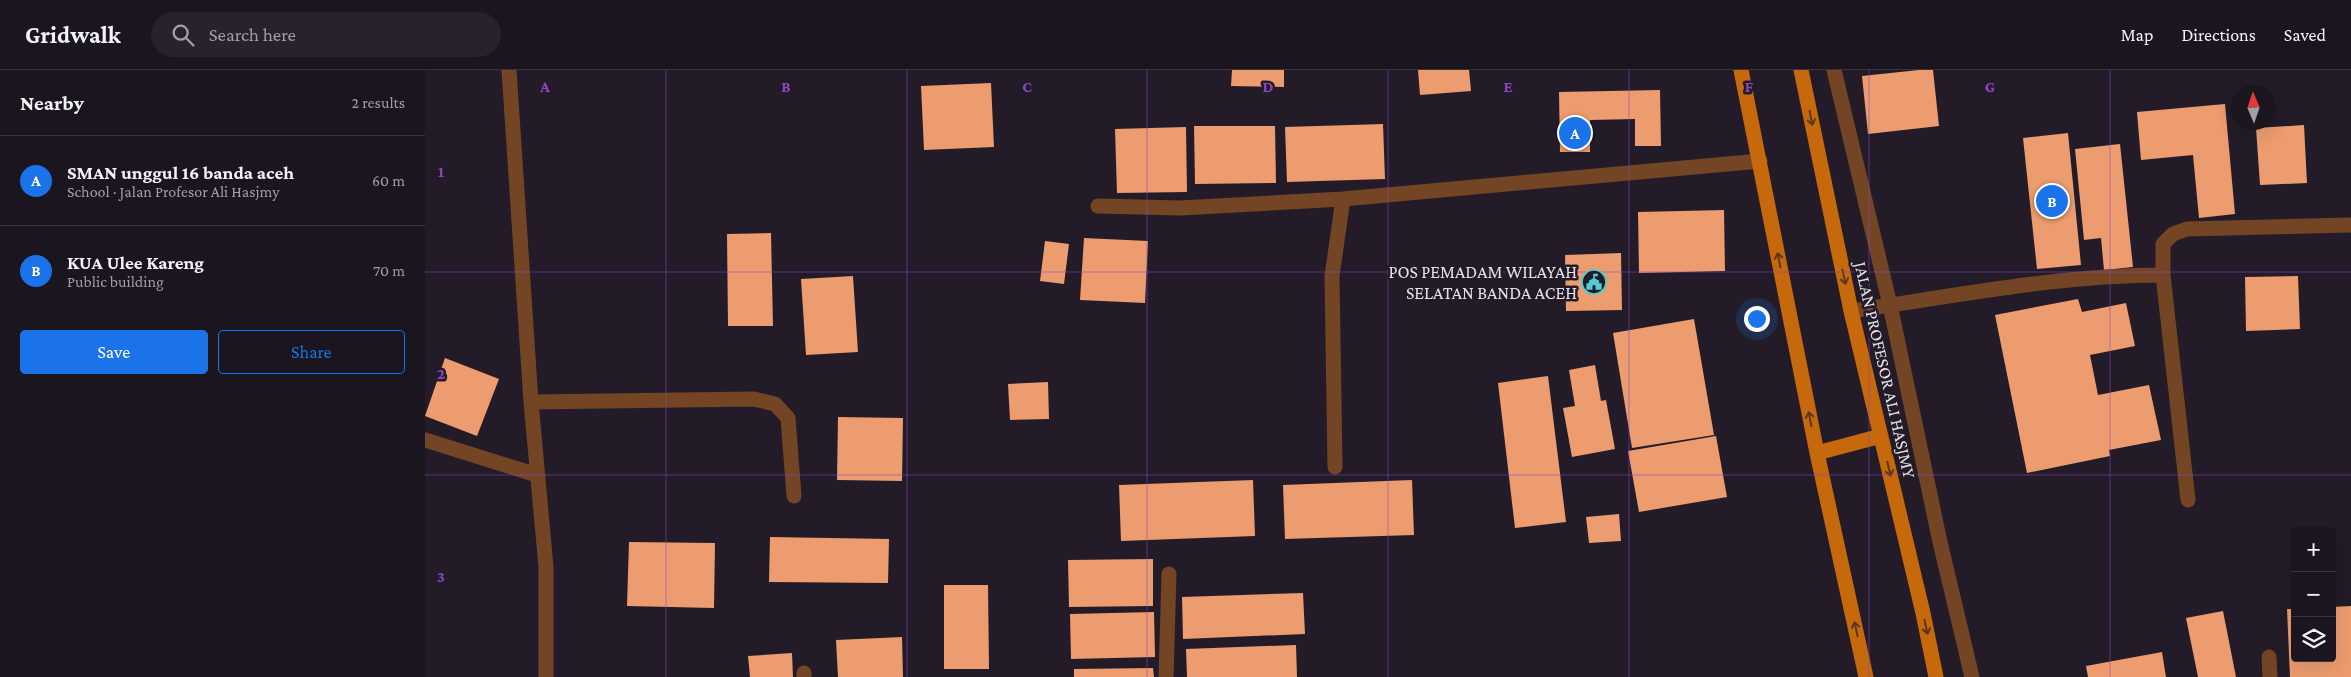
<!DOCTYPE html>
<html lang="en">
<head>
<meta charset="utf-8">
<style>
	body { margin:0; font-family:"Crimson Pro",serif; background:#27222b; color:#f1f3f6 }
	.controls { position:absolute; right:15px; bottom:15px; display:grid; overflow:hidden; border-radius:5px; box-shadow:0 5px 20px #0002 }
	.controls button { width:45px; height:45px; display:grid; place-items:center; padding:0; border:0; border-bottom:1px solid #38343c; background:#1a151e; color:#f1f3f6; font:25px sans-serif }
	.compass { position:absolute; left:1806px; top:15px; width:45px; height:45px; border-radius:50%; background:#1a151e; box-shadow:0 5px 20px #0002; rotate:358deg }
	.you { position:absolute; left:1331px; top:248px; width:18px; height:18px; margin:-12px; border:4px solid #fff; border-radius:50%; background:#1a73e8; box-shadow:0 0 0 8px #1a73e833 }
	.badge { display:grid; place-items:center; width:32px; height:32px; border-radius:50%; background:#1a73e8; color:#fff; font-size:16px; font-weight:700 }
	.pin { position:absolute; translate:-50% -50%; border:2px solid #fff; box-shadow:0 1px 5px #0006 }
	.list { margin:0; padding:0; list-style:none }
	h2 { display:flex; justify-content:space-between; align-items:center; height:65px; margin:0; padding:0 20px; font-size:21px }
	h2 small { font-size:16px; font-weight:400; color:#9f9fa4 }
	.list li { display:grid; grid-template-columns:32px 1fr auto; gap:15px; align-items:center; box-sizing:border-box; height:90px; padding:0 20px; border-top:1px solid #38343c }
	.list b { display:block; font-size:19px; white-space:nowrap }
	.list p { margin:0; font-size:16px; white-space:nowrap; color:#9f9fa4 }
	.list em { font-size:16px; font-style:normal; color:#9f9fa4 }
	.actions { display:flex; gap:10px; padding:15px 20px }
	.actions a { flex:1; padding:11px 0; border:1px solid #1a73e8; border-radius:5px; text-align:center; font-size:18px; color:#1a73e8 }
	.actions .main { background:#1a73e8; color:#fff }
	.icon { flex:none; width:28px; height:28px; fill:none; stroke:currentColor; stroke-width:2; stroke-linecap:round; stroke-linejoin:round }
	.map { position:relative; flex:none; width:1926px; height:607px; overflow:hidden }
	header { display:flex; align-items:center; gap:30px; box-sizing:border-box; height:70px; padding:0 25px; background:#1a151e; border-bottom:1px solid #38343c }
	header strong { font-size:24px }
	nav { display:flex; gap:28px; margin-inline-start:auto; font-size:18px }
	.search { width:350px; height:45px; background:#27222b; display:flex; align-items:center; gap:12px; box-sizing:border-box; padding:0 18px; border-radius:28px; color:#9f9fa4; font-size:19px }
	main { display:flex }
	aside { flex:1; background:#1a151e }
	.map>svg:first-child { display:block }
	.building { fill:#ec9c6e }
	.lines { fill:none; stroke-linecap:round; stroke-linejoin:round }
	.minor { stroke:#734524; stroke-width:15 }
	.major { stroke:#c6680c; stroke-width:15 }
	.oneway { stroke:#5c371e }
	.grid { fill:none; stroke:#8b47c5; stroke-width:1; stroke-opacity:0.55 }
	.labels { text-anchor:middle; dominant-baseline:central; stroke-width:5; stroke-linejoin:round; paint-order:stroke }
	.poi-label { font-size:18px; fill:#e4e0e8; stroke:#231c28; text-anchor:end }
	.street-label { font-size:18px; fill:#e4e0e8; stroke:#231c28 }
	.grid-label { font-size:16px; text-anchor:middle; font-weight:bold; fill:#8b47c5; stroke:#231c28; stroke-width:5; stroke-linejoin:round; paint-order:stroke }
</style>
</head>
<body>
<header>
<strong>Gridwalk</strong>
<div class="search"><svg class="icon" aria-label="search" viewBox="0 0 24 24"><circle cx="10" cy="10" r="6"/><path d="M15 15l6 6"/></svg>Search here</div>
<nav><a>Map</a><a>Directions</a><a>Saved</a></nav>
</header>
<main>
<aside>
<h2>Nearby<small>2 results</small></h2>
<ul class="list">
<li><span class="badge">A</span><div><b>SMAN unggul 16 banda aceh</b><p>School · Jalan Profesor Ali Hasjmy</p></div><em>60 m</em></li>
<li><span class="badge">B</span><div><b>KUA Ulee Kareng</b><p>Public building</p></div><em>70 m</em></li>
</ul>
<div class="actions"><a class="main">Save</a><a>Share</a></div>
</aside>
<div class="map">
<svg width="1926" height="607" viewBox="0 0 1926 607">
	<rect width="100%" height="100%" fill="#231c28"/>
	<path class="building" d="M807 0H859V17L806 16Z
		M993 0H1044L1046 21 995 25Z
		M1494 0H1508L1514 56 1443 64 1437 6Z
		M566 13 569 77 499 80 496 16Z
		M1235 20 1236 76H1210V49L1165 50V82H1135L1134 22Z
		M1800 34 1810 144 1774 148 1768 85 1716 90 1712 42Z
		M958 54 960 109 862 112 860 57Z
		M1879 55 1882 113 1835 115 1831 58Z
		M769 56H850L851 113 770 114Z
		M761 57 762 122 692 123 690 59Z
		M1643 63 1656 195 1612 199 1598 68Z
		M1695 74 1708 197 1679 200 1676 168 1659 170 1650 79Z
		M1299 140 1300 201 1214 203 1213 142Z
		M346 163 348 256H303L302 164Z
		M659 168 723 171 720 233 655 230Z
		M620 171 644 174 639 214 615 211Z
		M1196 183 1197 240 1141 241 1140 185Z
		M428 206 433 282 381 285 376 209Z
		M1873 206 1875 259 1821 261 1820 207Z
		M1653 229 1657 242 1701 233 1710 276 1665 285 1673 325 1724 315 1736 370 1684 380 1685 386 1602 403 1570 245Z
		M1269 249 1289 365 1207 378 1188 263Z
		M20 288 74 309 52 366 0 346Z
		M1170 295 1176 331 1181 330 1190 379 1147 387 1138 338 1150 336 1144 300Z
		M1123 306 1141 452 1090 458 1073 313Z
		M623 312 624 349 585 350 583 314Z
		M413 347 478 348 477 411 412 410Z
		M1291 366 1302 427 1214 442 1203 381Z
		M828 410 830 466 696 471 694 415Z
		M987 410 989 465 860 469 858 415Z
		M1194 444 1196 471 1164 473 1161 447Z
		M345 467 464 469 463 513 344 512Z
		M204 472 290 473 289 538 202 536Z
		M728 489V536L644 537 643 490Z
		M519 515H563L564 599H519Z
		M878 523 880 564 758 569 757 527Z
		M1926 536V607H1865L1862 539H1870V588H1907V537Z
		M1798 541 1811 607H1773L1761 548Z
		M729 542 730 587 646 589 645 544Z
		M477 567 478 607H413L411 570Z
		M871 575 872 607H762L761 579Z
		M1737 582 1741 607H1663L1661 596Z
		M367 583 368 607H325L323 586Z
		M728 598 729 607H649V599Z"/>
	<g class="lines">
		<path class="minor" d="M84 0 106 332 121 497V607
			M1409 0 1465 235 1515 472 1547 607
			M673 136 755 138 918 129
			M1738 205V174L1748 164 1762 159 1926 155
			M1426 241C1529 226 1634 205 1738 205L1763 430
			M106 332 329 329 350 334 363 348 369 426
			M0 370 112 405
			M910 397 907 206 918 129 1335 91
			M1844 587 1845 607
			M379 603V607
			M741 607 744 504"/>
		<path class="major" d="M1316 0 1392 383 1441 607
			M1376 0 1426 241 1498 543 1511 607
			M1392 383 1456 366"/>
	</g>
	<defs><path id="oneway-shaft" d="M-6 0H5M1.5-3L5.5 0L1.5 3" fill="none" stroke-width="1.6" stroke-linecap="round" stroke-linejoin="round" transform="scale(1.25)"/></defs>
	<g class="oneway">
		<use href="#oneway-shaft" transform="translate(1386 48) rotate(79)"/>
		<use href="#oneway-shaft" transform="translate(1354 190) rotate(-101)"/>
		<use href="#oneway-shaft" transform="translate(1419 207) rotate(78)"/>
		<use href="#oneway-shaft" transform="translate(1385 349) rotate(-101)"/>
		<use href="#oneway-shaft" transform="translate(1464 399) rotate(77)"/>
		<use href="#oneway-shaft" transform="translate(1501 557) rotate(78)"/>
		<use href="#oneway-shaft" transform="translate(1431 559) rotate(-102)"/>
	</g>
	<path class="grid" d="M241 0V607M482 0V607M722 0V607M963 0V607M1204 0V607M1444 0V607M1685 0V607M0 202H1926M0 405H1926"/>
	<defs>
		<symbol id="civic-ring" viewBox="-11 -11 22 22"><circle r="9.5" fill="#231c28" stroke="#52ccd6" stroke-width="1.5"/><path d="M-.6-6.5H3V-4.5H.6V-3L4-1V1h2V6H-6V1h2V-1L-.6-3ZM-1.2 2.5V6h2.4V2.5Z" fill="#52ccd6"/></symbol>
	</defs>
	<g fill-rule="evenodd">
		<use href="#civic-ring" x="1155" y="198" width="28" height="28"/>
	</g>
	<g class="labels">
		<g class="poi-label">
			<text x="1152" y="202">POS PEMADAM WILAYAH<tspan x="1152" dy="21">SELATAN BANDA ACEH</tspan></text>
		</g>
		<g class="street-label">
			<text transform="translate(1460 300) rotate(77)">JALAN PROFESOR ALI HASJMY</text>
		</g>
	</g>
	<g class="grid-label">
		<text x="120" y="22">A</text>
		<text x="361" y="22">B</text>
		<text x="602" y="22">C</text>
		<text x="843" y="22">D</text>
		<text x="1083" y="22">E</text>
		<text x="1324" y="22">F</text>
		<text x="1565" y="22">G</text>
		<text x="16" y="107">1</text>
		<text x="16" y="309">2</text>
		<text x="16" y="512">3</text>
	</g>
</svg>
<div class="controls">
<button>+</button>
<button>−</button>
<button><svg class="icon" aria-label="layers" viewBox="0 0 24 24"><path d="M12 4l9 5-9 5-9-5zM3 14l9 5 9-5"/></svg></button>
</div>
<svg class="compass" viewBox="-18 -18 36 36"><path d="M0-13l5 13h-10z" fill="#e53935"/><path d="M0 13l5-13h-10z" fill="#9f9fa4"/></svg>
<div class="you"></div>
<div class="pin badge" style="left:1150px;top:63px">A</div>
<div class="pin badge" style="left:1627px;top:131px">B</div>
</div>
</main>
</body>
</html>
